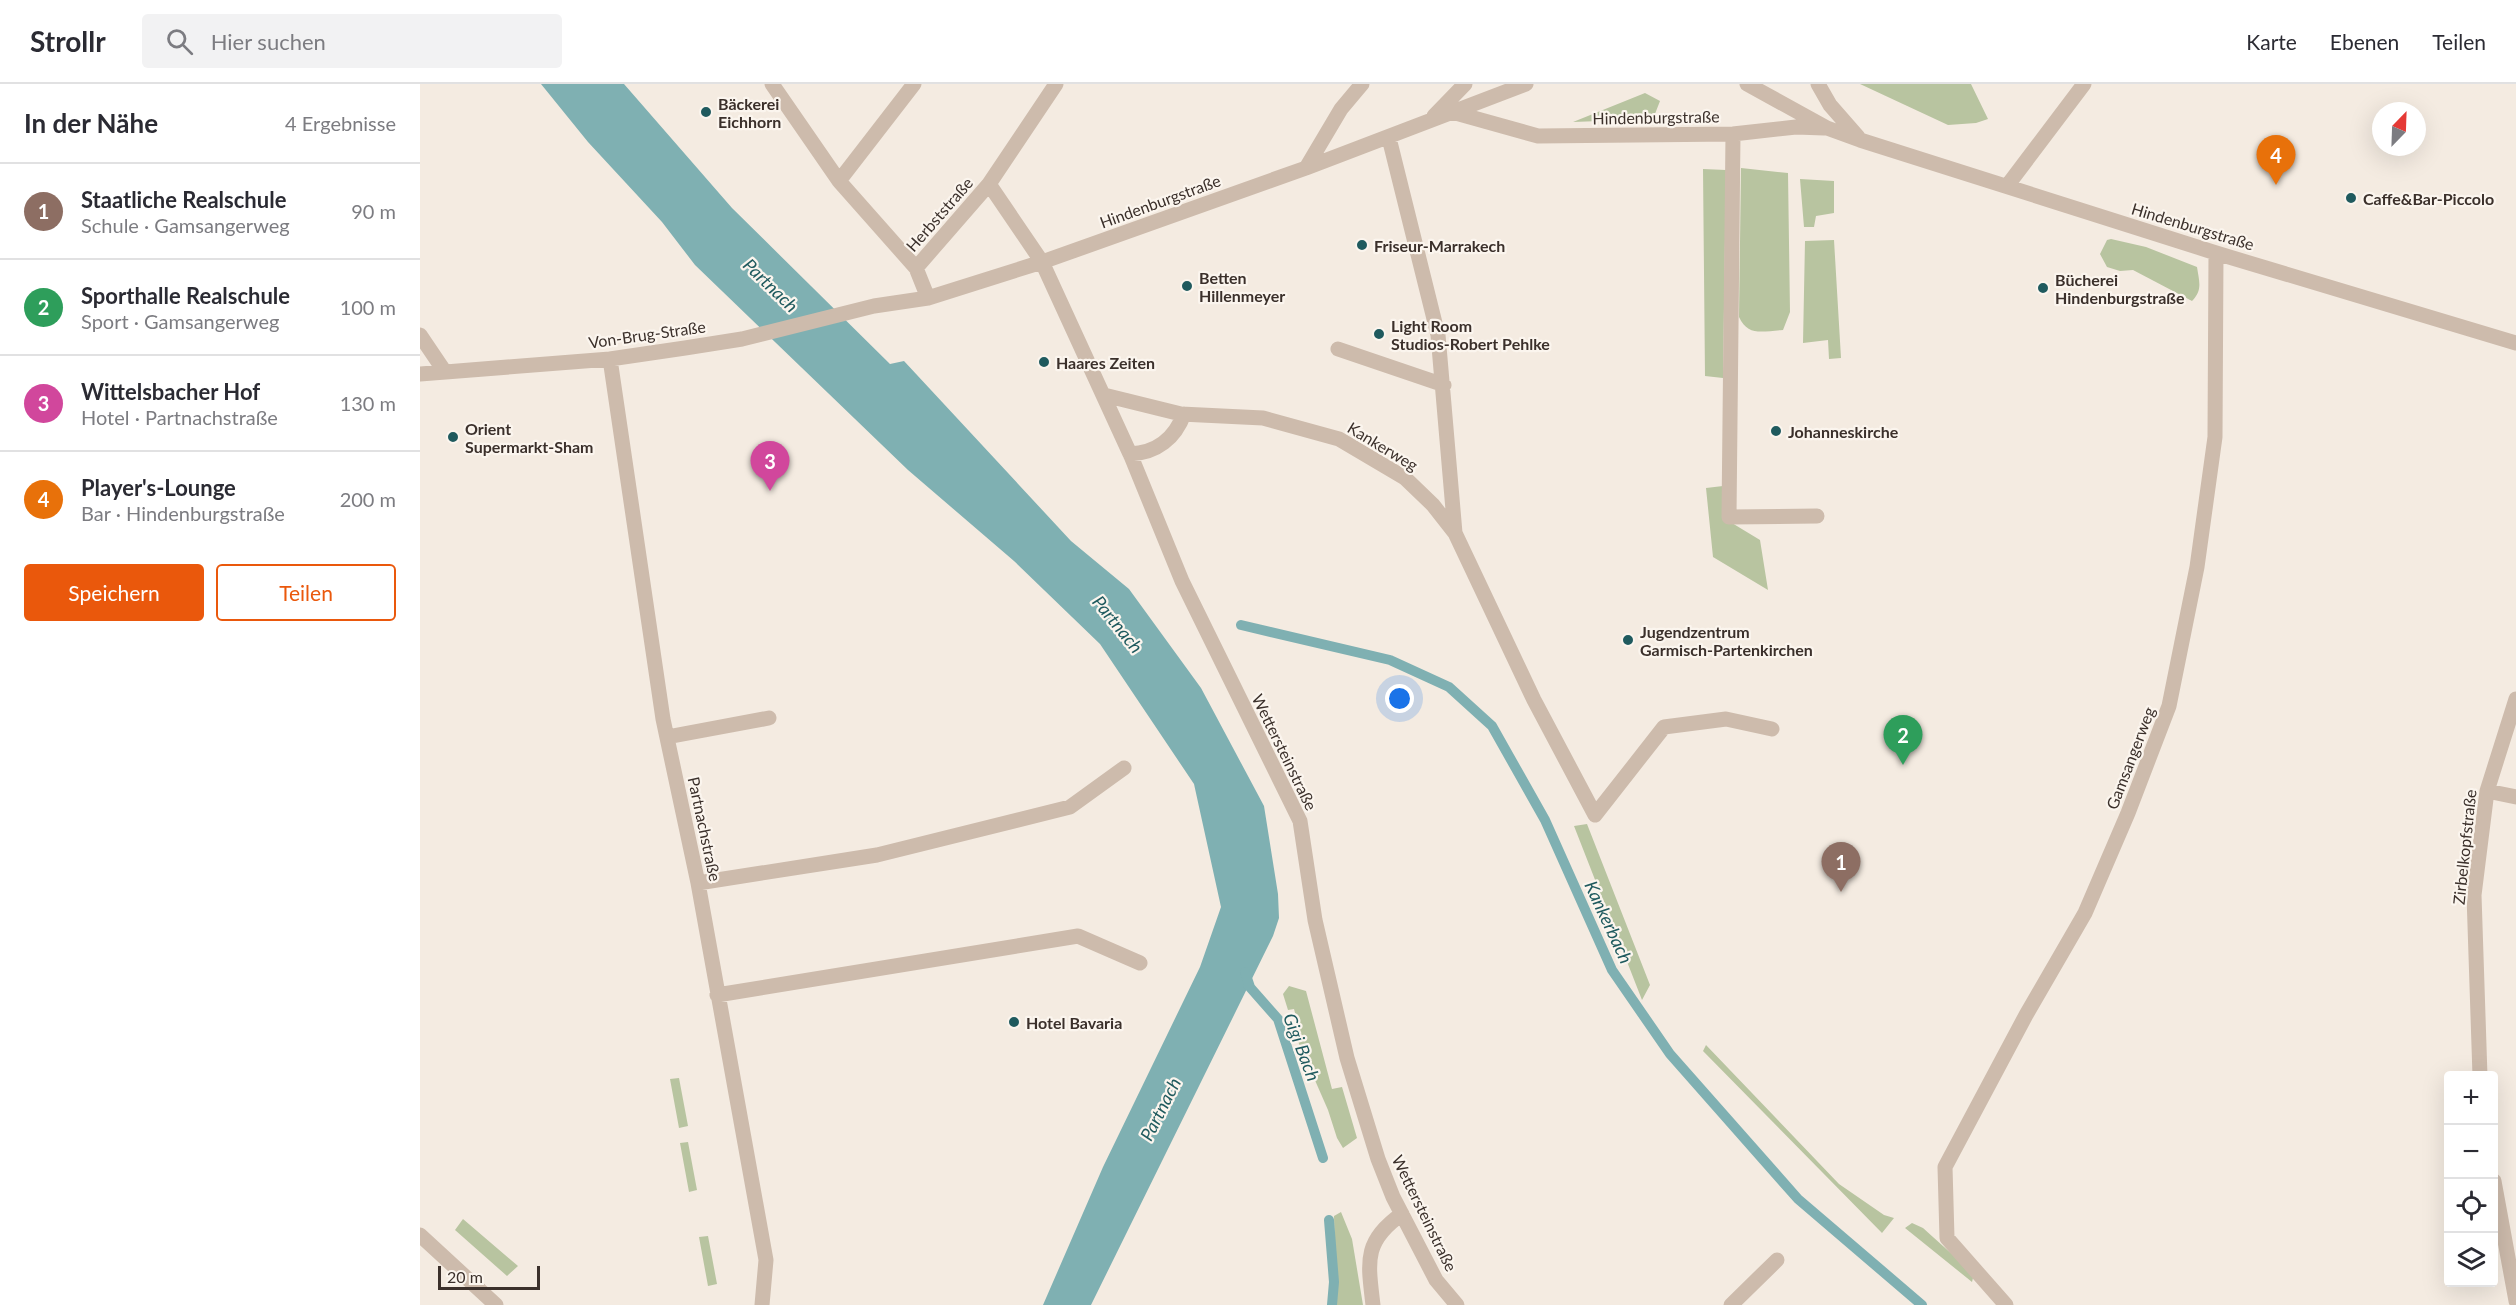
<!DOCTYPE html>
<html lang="de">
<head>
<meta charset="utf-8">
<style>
	body { margin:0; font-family:Lato,sans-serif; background:#f2f2f3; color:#2b2b33 }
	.controls { position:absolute; right:18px; bottom:18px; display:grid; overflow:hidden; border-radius:6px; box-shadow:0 6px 24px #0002 }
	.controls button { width:54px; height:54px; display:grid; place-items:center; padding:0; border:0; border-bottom:2px solid #e1e1e2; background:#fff; color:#2b2b33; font:30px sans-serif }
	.compass { position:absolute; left:1952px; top:18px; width:54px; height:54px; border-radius:50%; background:#fff; box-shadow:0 6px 24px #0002; rotate:23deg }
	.scale { position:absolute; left:18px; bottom:15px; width:102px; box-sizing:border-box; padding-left:6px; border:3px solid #3b302b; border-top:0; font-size:16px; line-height:21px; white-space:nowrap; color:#3b302b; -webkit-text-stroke:4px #fbf5ee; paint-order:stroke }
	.you { position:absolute; left:980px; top:615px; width:21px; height:21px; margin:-15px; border:4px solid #fff; border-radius:50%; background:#1a73e8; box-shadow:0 0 0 9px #1a73e833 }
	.badge { display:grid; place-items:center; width:39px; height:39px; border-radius:50%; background:#ea580c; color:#fff; font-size:20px; font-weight:700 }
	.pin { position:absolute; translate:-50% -50px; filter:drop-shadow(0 2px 3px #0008) }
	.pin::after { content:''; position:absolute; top:32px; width:21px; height:18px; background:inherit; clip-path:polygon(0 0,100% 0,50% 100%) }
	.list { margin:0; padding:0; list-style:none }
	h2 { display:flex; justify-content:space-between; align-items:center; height:78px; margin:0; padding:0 24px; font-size:26px }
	h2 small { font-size:20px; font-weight:400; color:#7c7c81 }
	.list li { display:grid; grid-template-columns:39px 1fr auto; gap:18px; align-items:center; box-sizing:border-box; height:96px; padding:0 24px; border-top:2px solid #e1e1e2 }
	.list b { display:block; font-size:22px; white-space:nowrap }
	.list p { margin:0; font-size:20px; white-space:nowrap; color:#7c7c81 }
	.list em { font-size:20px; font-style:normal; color:#7c7c81 }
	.actions { display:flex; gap:12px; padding:18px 24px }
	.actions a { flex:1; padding:14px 0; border:2px solid #ea580c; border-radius:6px; text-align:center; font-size:21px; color:#ea580c }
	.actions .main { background:#ea580c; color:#fff }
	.icon { flex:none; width:33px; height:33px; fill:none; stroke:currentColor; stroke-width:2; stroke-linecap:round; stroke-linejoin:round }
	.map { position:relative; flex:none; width:2096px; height:1221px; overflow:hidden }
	header { display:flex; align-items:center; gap:36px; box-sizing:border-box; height:84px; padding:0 30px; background:#fff; border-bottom:2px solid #e1e1e2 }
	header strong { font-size:28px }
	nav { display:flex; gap:33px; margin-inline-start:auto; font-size:21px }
	.search { width:420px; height:54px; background:#f2f2f3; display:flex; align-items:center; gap:15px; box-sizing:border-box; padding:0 21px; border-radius:6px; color:#7c7c81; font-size:22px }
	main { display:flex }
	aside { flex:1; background:#fff }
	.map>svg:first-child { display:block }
	.green { fill:#b8c4a0 }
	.water { fill:#7fb0b2 }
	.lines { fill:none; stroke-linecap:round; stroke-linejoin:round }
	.stream { stroke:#7fb0b2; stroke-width:10 }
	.minor { stroke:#cdbbac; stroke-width:15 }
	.poi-dot { fill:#1f5a5e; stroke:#fbf5ee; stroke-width:2 }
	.labels { text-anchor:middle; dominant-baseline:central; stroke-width:4.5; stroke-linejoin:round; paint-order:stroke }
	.poi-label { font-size:16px; font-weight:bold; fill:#3b302b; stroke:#fbf5ee; text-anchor:start }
	.street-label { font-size:16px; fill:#3b302b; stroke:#fbf5ee }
	.water-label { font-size:18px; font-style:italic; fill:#1f5a5e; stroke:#fbf5ee }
</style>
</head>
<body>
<header>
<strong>Strollr</strong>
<div class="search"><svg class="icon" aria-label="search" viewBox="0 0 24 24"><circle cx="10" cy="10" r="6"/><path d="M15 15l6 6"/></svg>Hier suchen</div>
<nav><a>Karte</a><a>Ebenen</a><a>Teilen</a></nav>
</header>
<main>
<aside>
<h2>In der Nähe<small>4 Ergebnisse</small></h2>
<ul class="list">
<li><span class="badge" style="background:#8d6e63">1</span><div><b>Staatliche Realschule</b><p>Schule · Gamsangerweg</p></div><em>90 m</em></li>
<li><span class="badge" style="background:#2e9e5b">2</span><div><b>Sporthalle Realschule</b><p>Sport · Gamsangerweg</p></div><em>100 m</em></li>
<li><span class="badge" style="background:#d1479c">3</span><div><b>Wittelsbacher Hof</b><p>Hotel · Partnachstraße</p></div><em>130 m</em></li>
<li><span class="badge" style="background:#e8710a">4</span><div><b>Player's-Lounge</b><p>Bar · Hindenburgstraße</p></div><em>200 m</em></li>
</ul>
<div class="actions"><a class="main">Speichern</a><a>Teilen</a></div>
</aside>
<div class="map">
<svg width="2096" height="1221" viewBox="0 0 2096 1221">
	<rect width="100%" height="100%" fill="#f4ebe1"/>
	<path class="green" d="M1440 0H1551L1568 35 1556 39 1528 41Z
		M1225 9 1240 17 1233 35 1153 38Z
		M1321 84 1368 89 1370 228 1363 246C1343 247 1328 253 1319 233Z
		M1283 85 1306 86 1303 294 1285 292Z
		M1380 95 1414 97V129L1396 132 1394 143H1384Z
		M1691 155 1726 163 1777 183C1779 197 1783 206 1772 217L1713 186 1700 187 1687 183 1680 170 1687 156Z
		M1414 156 1421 274 1409 275 1408 256 1383 259 1385 157Z
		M1303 402 1307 436 1340 456 1348 506 1293 473 1286 404Z
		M1167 740 1230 901 1222 916 1154 742Z
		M869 902 886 907 912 1005 922 1003 937 1054 923 1064 917 1054 908 1026 873 946 879 944 874 925 868 926 863 910Z
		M1286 961 1419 1100 1464 1131 1474 1134 1462 1149 1283 967Z
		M259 994 268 1042 259 1044 250 995Z
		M268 1058 277 1106 269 1108 260 1059Z
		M921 1128 932 1155 943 1221H916L914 1132Z
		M43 1135 98 1182 87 1192 35 1146Z
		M1492 1139 1503 1144 1554 1190 1552 1198 1485 1144Z
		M288 1152 297 1200 288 1202 279 1153Z"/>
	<path class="water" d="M121 0H204L312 124 470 280 484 277 651 457 709 505 781 604 844 722 858 810 859 834 853 852 671 1221H623L683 1083 780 883 801 823 774 700 680 560 594 477 488 386 275 181 242 138 168 58Z"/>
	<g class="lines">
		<path class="stream" d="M821 541 970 576 1029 603 1072 642 1125 736 1192 886 1250 970 1378 1115 1502 1221
			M825 888 830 903 828 901 858 935 903 1074
			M909 1136 914 1198 912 1221"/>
		<path class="minor" d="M352 0 419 97 496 184 508 214
			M1327 0 1407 44 1440 56 1796 169 2096 259
			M1398 0 1410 21 1438 53
			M1032 28 1118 52 1313 50 1376 43 1404 44
			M1014 32 1045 0
			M1313 50 1309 433 1397 432
			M969 54 1018 251 1035 449
			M886 84 921 25 942 0
			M419 97 494 0
			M569 100 622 178 711 372 762 497 880 737 895 836 927 974 958 1075 973 1113 1016 1196 1037 1221
			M1587 102 1664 0
			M496 184 569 100 636 0
			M0 251 25 288
			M918 265 1024 301
			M190 275 243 635 278 799 346 1176 342 1221
			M0 290 190 275 265 264 322 255 454 222 508 214 622 178 886 84 1106 0
			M684 311 761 330 843 334 919 355 985 394 1013 421 1035 449 1114 616 1175 731 1244 643 1306 635 1352 645
			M710 370C737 369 755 354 764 330
			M247 653 349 634
			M2067 707 2096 713
			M278 799 457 771 650 723 704 684
			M297 911 658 852 720 879
			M2060 992 2054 811 2067 707 2096 615
			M2074 1097 2096 1217
			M0 1151 76 1221
			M953 1221C948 1178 943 1157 982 1130
			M1311 1221 1357 1176
			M1586 1221 1527 1154 1525 1083 1606 931 1665 829 1708 729 1749 622 1777 483 1795 353 1796 169"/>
	</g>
	<g class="poi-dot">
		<circle cx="286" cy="28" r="6"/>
		<circle cx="1931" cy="114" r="6"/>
		<circle cx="942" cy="161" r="6"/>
		<circle cx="767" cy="202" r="6"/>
		<circle cx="1623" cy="204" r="6"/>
		<circle cx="959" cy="250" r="6"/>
		<circle cx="624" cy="278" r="6"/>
		<circle cx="1356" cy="347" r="6"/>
		<circle cx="33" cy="353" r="6"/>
		<circle cx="1208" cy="556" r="6"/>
		<circle cx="594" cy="938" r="6"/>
	</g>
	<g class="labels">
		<g class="poi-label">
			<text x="298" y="19">Bäckerei<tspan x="298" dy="18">Eichhorn</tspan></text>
			<text x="1943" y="114">Caffe&amp;Bar-Piccolo</text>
			<text x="954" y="161">Friseur-Marrakech</text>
			<text x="779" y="193">Betten<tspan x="779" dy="18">Hillenmeyer</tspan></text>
			<text x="1635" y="195">Bücherei<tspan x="1635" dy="18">Hindenburgstraße</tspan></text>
			<text x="971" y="241">Light Room<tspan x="971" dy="18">Studios-Robert Pehlke</tspan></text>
			<text x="636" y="278">Haares Zeiten</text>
			<text x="45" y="344">Orient<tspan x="45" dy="18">Supermarkt-Sham</tspan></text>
			<text x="1368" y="347">Johanneskirche</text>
			<text x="1220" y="547">Jugendzentrum<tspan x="1220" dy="18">Garmisch-Partenkirchen</tspan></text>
			<text x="606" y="938">Hotel Bavaria</text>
		</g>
		<g class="street-label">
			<text transform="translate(1236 33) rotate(-1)">Hindenburgstraße</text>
			<text transform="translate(740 117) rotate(-20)">Hindenburgstraße</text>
			<text transform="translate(519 130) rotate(-49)">Herbststraße</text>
			<text transform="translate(1773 142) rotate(17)">Hindenburgstraße</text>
			<text transform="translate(227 250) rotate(-8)">Von-Brug-Straße</text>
			<text transform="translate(963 362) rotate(31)">Kankerweg</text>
			<text transform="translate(865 668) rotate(64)">Wettersteinstraße</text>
			<text transform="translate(1710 674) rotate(-69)">Gamsangerweg</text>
			<text transform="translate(285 745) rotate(78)">Partnachstraße</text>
			<text transform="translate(2044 763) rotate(-84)">Zirbelkopfstraße</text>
			<text transform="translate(1005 1129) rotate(64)">Wettersteinstraße</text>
		</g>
		<g class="water-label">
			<text transform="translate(351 201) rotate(44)">Partnach</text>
			<text transform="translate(698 540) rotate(51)">Partnach</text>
			<text transform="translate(1189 838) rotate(65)">Kankerbach</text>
			<text transform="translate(882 963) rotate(69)">Gigi Bach</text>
			<text transform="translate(740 1025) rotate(-63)">Partnach</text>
		</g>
	</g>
</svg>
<div class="controls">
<button>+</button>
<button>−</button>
<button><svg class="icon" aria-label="locate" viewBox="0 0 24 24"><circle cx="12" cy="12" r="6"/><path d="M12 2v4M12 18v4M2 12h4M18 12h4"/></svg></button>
<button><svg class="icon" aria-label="layers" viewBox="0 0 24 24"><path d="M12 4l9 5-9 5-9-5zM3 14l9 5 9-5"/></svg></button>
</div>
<svg class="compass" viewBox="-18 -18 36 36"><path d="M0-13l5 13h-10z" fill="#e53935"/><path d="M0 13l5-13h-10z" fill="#7c7c81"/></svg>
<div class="scale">20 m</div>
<div class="you"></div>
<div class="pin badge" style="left:1421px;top:808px;background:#8d6e63">1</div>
<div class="pin badge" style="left:1483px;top:681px;background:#2e9e5b">2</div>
<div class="pin badge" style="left:350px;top:407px;background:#d1479c">3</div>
<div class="pin badge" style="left:1856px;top:101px;background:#e8710a">4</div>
</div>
</main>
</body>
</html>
